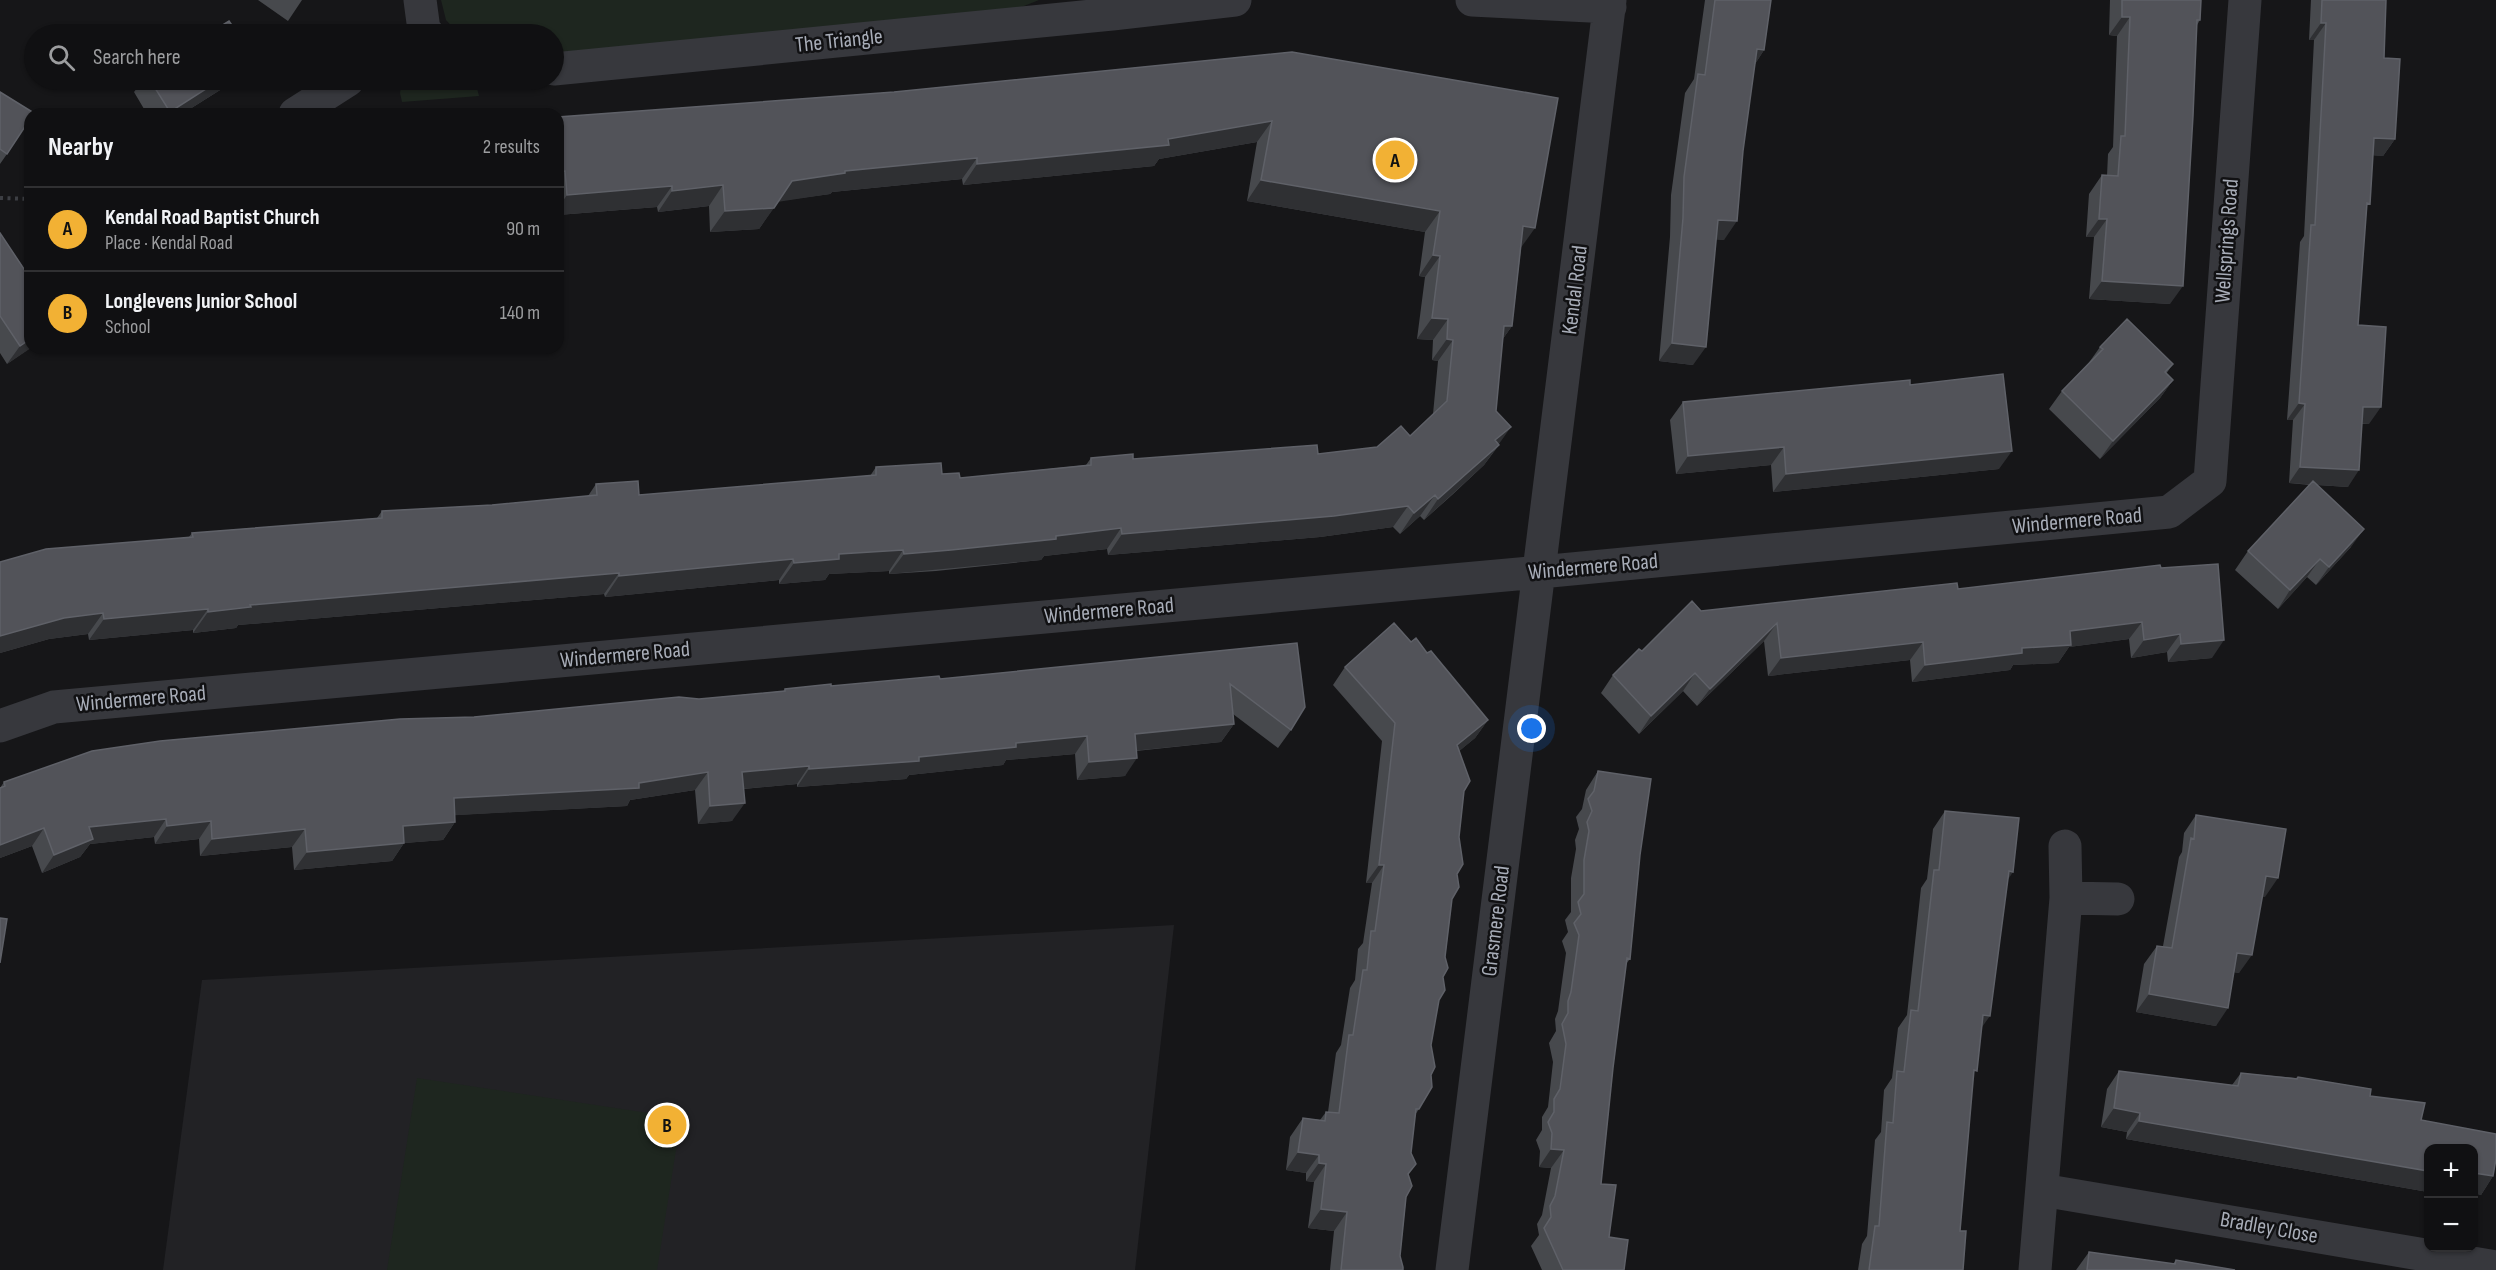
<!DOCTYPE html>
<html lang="en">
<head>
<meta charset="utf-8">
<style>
	body { margin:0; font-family:"Sofia Sans Condensed",sans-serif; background:#19191b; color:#f1f3f6 }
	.controls { position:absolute; right:18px; bottom:18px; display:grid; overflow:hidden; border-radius:12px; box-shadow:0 2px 4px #0004 }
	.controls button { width:54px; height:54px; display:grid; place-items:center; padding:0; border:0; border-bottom:2px solid #303032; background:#101012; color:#f1f3f6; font:30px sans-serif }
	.you { position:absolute; left:1532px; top:729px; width:21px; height:21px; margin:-15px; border:4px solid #fff; border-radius:50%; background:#1a73e8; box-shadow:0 0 0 9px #1a73e833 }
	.badge { display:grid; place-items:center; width:39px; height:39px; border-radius:50%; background:#f2b134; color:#111; font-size:20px; font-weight:700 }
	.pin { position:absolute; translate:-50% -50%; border:3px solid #fff; box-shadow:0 2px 6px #0006 }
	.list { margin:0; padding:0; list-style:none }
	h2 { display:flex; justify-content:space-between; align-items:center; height:78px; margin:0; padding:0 24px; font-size:26px }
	h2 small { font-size:20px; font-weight:400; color:#9c9d9f }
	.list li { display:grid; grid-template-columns:39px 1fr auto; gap:18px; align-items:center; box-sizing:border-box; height:84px; padding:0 24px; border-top:2px solid #303032 }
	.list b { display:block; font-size:22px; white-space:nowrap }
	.list p { margin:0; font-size:20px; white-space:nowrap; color:#9c9d9f }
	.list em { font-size:20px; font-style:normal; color:#9c9d9f }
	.icon { flex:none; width:33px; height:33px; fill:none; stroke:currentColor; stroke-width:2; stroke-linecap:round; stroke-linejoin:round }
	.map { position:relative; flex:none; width:2496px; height:1270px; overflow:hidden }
	.search { position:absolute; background:#101012; box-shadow:0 2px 4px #0004; left:24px; top:24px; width:540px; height:66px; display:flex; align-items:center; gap:15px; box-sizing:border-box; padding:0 21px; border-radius:33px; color:#9c9d9f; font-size:22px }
	.panel { position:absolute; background:#101012; box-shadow:0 2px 4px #0004; left:24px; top:108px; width:540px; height:246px; border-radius:18px }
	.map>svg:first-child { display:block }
	.built { fill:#222225 }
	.green { fill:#1e261f }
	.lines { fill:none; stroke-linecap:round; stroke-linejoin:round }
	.path { stroke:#3d3f44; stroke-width:4; stroke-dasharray:3 4.5; stroke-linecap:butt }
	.street { stroke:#37383d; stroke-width:33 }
	.wall { fill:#47494d }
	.shaded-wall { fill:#2f3033 }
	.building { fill:#525359; stroke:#5f6168; stroke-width:1.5 }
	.labels { text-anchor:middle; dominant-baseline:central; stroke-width:5; stroke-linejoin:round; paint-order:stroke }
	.street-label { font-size:22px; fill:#a8adb8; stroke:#111113 }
</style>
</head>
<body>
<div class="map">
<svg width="2496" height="1270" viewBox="0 0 2496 1270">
	<rect width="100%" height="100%" fill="#161618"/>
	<path class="built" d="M1174 925 1135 1270H163L202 980Z"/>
	<path class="green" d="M441 0H1039L1014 10 554 53V34H459L446 20Z
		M402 80H464L476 84 479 96 402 102 400 93Z
		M417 1078 681 1118 657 1270H387Z"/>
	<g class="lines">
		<path class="path" d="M0 198 30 199"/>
		<path class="street" d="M420 0 424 30 428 34
			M1472 0 1610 7
			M1112 14 1235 0
			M554 69 1112 14 1109 0
			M295 114 348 80
			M0 726 54 707 1540 572 2169 512 2210 481 2245 0
			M2066 898 2118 899
			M2042 1190 2496 1267
			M1452 1270 1610 0
			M2035 1270 2066 898 2065 846"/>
	</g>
	<path class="wall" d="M258 0H302L288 21Z
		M1705 0H1771L1764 50 1755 64 1724 240 1716 239 1693 365 1659 361 1670 237 1671 195 1685 93 1694 79Z
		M2110 0H2201L2200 20 2197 25 2170 304 2089 299 2094 237H2086L2089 194 2102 175 2107 176 2108 154 2113 147 2117 36 2109 35Z
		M2311 0H2386L2384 58 2395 139 2383 156 2373 155 2366 209 2358 325 2369 424H2362L2348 487 2317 485 2351 547 2316 585 2307 577 2278 609 2235 570 2248 551 2310 485 2289 483 2293 420H2287L2300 242 2304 236 2314 40H2309Z
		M1292 52 1521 248 1512 326 1502 340 1496 411 1499 445 1484 465 1452 495 1424 520 1420 516 1400 534 1393 527 1320 537 1108 555 1107 549 1044 556 1041 560 936 571 889 574V571L829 574 825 580 779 584V580L605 597 604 594 238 625 236 628 193 633V630L89 640 88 634 49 639 0 653V562L189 537 192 533 377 518 382 511 492 505 588 496 596 484 639 495 870 476 876 467 942 474 960 478 1086 465 1091 458 1133 459 1318 454 1377 447 1410 436 1433 414 1438 361 1432 360 1433 340 1417 339 1425 277 1419 276 1425 232 1247 201 1257 142 1159 159 1154 166 963 185 962 179 832 192 830 194 778 201 759 229 710 232 709 206 658 212 657 207 558 215V117L894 92Z
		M143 80H236L182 114H147L134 92Z
		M0 92 7 154 0 164Z
		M0 233 30 348 7 364 0 353Z
		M2100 347 2173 364 2166 374 2173 380 2160 398 2100 459 2049 409 2062 391 2088 364Z
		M1910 385 1999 469 1773 492 1771 465 1676 474 1670 420 1683 402Z
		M2161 568 2212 658 2168 662 2167 652 2131 658 2129 639 2069 647 2058 663 2013 665 2010 670 1912 682 1910 660 1768 676 1764 641 1697 706 1683 691 1639 734 1601 693 1613 675 1642 651 1701 611 1958 589Z
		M1411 642 1427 653 1488 720 1475 738 1459 751 1464 791 1459 837 1457 874 1452 899 1443 977 1431 1045V1075L1419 1109 1415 1115 1400 1256 1403 1270H1330L1334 1231 1308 1228 1314 1182 1306 1181V1173L1286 1170 1290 1137 1303 1118 1320 1120 1326 1112H1328L1336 1053 1341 1045 1350 988 1355 980 1358 949 1363 943 1372 883H1366L1382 741 1333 685 1345 667Z
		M1297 643 1291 730 1278 748 1233 714 1234 724 1221 742 1136 751 1125 776 1077 780 1075 754 1006 760 1003 765 909 775 906 779 797 787V784L744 789 732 821 698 824 695 790 630 800 627 806 455 815V822L443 840 404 843 392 861 294 870 292 847 200 856 199 839 155 844 154 837 90 844 80 857 42 873 32 846 0 858V788L4 782 474 717 699 699 783 691 785 689 940 679Z
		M1598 771 1640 855 1630 959 1626 964 1613 1068 1601 1184 1609 1237 1624 1270H1542L1531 1246 1539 1235 1537 1224 1542 1215 1551 1168 1539 1167 1540 1151 1536 1140 1542 1130V1117L1548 1107 1553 1062 1549 1043 1556 1031 1555 1019 1558 1011 1566 953 1562 941 1568 932 1565 920 1571 912V878L1576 849 1575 840 1579 829 1576 817 1582 809 1586 790Z
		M1945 811 2007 880 1973 1076 1960 1231 1963 1270H1858L1862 1244 1867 1236 1875 1140 1881 1132 1884 1090 1892 1078 1898 1028 1907 1015 1921 888 1927 879 1933 829Z
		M2196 815 2265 897 2262 896 2239 973 2234 972 2216 1026 2136 1012 2144 964 2157 946H2163L2179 857 2182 852 2184 833Z
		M2119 1071 2232 1085 2241 1073 2296 1078 2298 1077 2371 1089 2370 1096 2425 1103 2421 1120 2496 1134V1159L2493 1176 2481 1195 2474 1193V1149H2428V1192L2126 1139 2127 1132 2101 1127 2107 1089Z
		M2089 1252 2173 1264 2176 1260 2235 1270H2076Z"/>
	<path class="shaded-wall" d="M2122 17H2130L2117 36 2109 35Z
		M2321 23H2326L2314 40H2309Z
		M1757 49 1764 50 1752 69Z
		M220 80H236L182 114H168L170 112Z
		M1272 121 1257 142 1159 159 1154 166 963 185 977 164 1168 139Z
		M2374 138 2395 139 2383 156 2363 155Z
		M977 158 962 179 832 192 830 194 777 202 792 181 845 171Z
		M565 171 558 182V172Z
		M1261 180 1440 211 1425 232 1247 201Z
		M723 185 709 206 658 212 672 191Z
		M672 186 657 207 558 215V208L567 195Z
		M774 208 759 229 710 232 725 211Z
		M2099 219H2107L2094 237H2086Z
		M1718 220 1737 221 1724 240 1705 239Z
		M1523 226 1535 228 1520 249Z
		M1433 255 1440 256 1425 277 1419 276Z
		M2102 281 2183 286 2170 304 2089 299Z
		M1432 318 1448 319 1433 340 1417 339Z
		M1504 326H1512L1497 347Z
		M30 339V348H31L7 364 20 346Z
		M1447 339 1453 340 1438 361 1432 360Z
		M1672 343 1706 347 1693 365 1659 361Z
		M2173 380 2160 398 2100 459 2113 441Z
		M2299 403 2305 404 2293 420H2287Z
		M2363 407H2381L2369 424 2352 423Z
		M1511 427 1484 465 1424 520 1438 499 1495 440Z
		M1784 447 1771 465 1676 474 1688 456Z
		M2012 451 1999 469 1773 492 1786 474Z
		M2300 467 2359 470 2348 487 2289 483Z
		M1435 495 1420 516 1400 534 1414 513Z
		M1408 506 1393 527 1320 537 1108 555 1122 534Z
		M1121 528 1107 549 1044 556 1041 560 889 574 904 554Z
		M2364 529 2351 547 2316 585 2329 567Z
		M903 550 889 571 829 574 825 580 779 584 794 563 839 554Z
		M793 559 779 580 605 597 619 576Z
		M2320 559 2307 577 2278 609 2290 590Z
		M619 573 604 594 238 625 236 628 193 633 208 612 250 605Z
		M208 609 193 630 89 640 104 619Z
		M103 613 88 634 49 639 0 653V636L64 618Z
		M2142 622 2129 639 2069 647 2058 663 2013 665 2010 670 1912 682 1925 665 2022 648 2070 631Z
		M1777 623 1764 641 1697 706 1710 689Z
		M2180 634 2167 652 2131 658 2144 640Z
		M2224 640 2212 658 2168 662 2181 644Z
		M1923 642 1910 660 1768 676 1781 658Z
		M1695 673 1683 691 1639 734 1651 716Z
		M1488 720 1475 738 1445 763 1457 745Z
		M1234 724 1221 742 1122 752 1135 734Z
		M1087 736 1075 754 1006 760 1003 765 909 775 906 779 797 787 809 769 1016 743Z
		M1137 758 1125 776 1077 780 1089 762Z
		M809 766 797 784 730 790 742 772Z
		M708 772 695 790 630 800 627 806 441 816 454 798 639 783Z
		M745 803 732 821 698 824 710 806Z
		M166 819 154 837 90 844 80 857 42 873 54 855 89 827Z
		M211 821 199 839 155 844 167 826Z
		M455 822 443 840 391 844 403 826Z
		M44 828 32 846 0 858V845Z
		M305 829 292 847 200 856 212 839Z
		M404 843 392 861 294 870 307 852Z
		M1379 865H1384L1372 883H1366Z
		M2009 871 2013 872 2001 890Z
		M2266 876 2278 878 2265 897 2253 894Z
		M2237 953 2252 955 2239 973 2225 971Z
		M2149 994 2228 1008 2216 1026 2136 1012Z
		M1983 1015 1990 1016 1977 1034Z
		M2114 1108 2140 1113 2127 1132 2101 1127Z
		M2139 1121 2428 1171V1192L2126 1139Z
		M1551 1149 1564 1150 1551 1168 1539 1167Z
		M1298 1152 1319 1155 1306 1173 1286 1170Z
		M1319 1163 1326 1164 1314 1182 1306 1181Z
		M2474 1173 2493 1176 2481 1195 2474 1193Z
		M1321 1209 1347 1212 1334 1231 1308 1228Z"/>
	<path class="building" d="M1715 0H1771L1764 50 1757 49 1743 151 1737 221 1718 220 1706 347 1672 343 1683 218 1684 177 1698 74 1705 75Z
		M2122 0H2201L2200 20H2197L2193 116 2183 286 2102 281 2107 219H2099L2102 175 2118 176 2121 136H2125L2130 17H2122Z
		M2322 0H2386L2384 58 2400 59 2395 139 2374 138 2370 204 2367 203 2358 325 2386 327 2381 407H2363L2359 470 2300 467 2305 404 2299 403 2311 225H2315L2326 23H2321Z
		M229 21 238 34H208Z
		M1292 52 1558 98 1535 228 1523 226 1512 326H1504L1496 411 1511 427 1495 440 1499 445 1466 474 1438 499 1435 495 1414 513 1408 506 1334 516 1122 534 1121 528 1056 536V539L951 550 904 554 903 550 839 554V559L794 563 793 559 619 576V573L250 605 251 607 208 612V609L104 619 103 613 64 618 0 636V562L46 549 193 537 192 533 382 518V511L492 505 597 495 596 484 638 481 639 495 876 475V467L941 463 942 474 959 473 960 478 1091 465V458L1133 454V459L1317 445 1318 454 1377 447 1401 426 1410 436 1447 401 1453 340 1447 339 1448 319 1432 318 1440 256 1433 255 1440 211 1261 180 1272 121 1168 139 1169 145 977 164V158L845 171V173L792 181 774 208 725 211 723 185 672 191V186L567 195 565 171 558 172V117L894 92Z
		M150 80H220L170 112Z
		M0 92 34 113 30 114V119L7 154 0 149Z
		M0 233 30 278V339L20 346 0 316Z
		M2127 319 2173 364 2165 372 2173 380 2113 441 2062 391 2103 349 2100 347Z
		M2003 374 2012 451 1786 474 1784 447 1688 456 1683 402 1910 380V385Z
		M2313 481 2364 529 2329 567 2320 559 2290 590 2248 551Z
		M2218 564 2224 640 2181 644 2180 634 2144 640 2142 622 2070 631 2071 645 2022 648V653L1925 665 1923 642 1781 658 1777 623 1710 689 1695 673 1651 716 1613 675 1639 649 1642 651 1692 601 1701 611 1957 583 1958 589 2160 565 2161 568Z
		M1394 623 1411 642 1416 638 1427 653 1431 651 1488 720 1457 745 1470 781 1464 791 1459 837 1463 864 1457 874 1459 887 1452 899 1445 957 1448 968 1443 977 1445 990 1439 1000 1431 1045 1435 1067 1431 1075 1432 1087 1419 1109H1416L1411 1153 1416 1164 1408 1174 1412 1186 1406 1197 1400 1256 1403 1267V1270H1341L1347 1212 1321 1209 1326 1164 1319 1163V1155L1298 1152 1303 1118 1325 1121 1326 1112 1339 1113 1349 1035H1353L1363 970H1367L1371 931H1375L1384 865H1379L1395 723 1345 667Z
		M1297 643 1305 707 1291 730 1230 684 1234 724 1135 734 1137 758 1089 762 1087 736 1016 743V747L919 757V761L809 769V766L742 772 745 803 710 806 708 772 639 783V788L454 798 455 822 403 826 404 843 307 852 305 829 212 839 211 821 167 826 166 819 89 827 93 839 54 855 44 828 0 845V788L5 786 4 782 92 751 160 741 400 719 474 717 679 697 699 699 785 691V689L831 684V686L939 676 940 679Z
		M1598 771 1651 779 1640 855 1630 959 1627 958 1613 1068 1601 1184 1616 1185 1609 1237 1628 1240 1624 1270H1563L1544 1228 1551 1217 1550 1206 1555 1196 1564 1150 1551 1149 1552 1133 1548 1122 1554 1112V1099L1560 1089 1566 1044 1562 1024 1568 1013V1001L1571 992 1579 935 1574 923 1581 914 1578 902 1584 894V860L1589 831 1587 822 1592 811 1588 799 1594 791Z
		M1945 811 2019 818 2013 872 2009 871 1990 1016 1983 1015 1977 1071 1974 1070 1960 1231H1966L1963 1270H1869L1875 1226H1879L1887 1122 1893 1123 1897 1071 1904 1072 1911 1010 1918 1011 1934 870H1939Z
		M2196 815 2286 829 2278 878 2266 876 2252 955 2237 953 2228 1008 2149 994 2157 946 2172 948 2191 838 2194 839Z
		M0 918 7 919 0 963Z
		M2119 1071 2238 1086 2241 1073 2297 1079 2298 1077 2371 1089 2370 1096 2425 1103 2421 1120 2496 1134V1159L2493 1176 2474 1173V1149H2428V1171L2139 1121 2140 1113 2114 1108Z
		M2089 1252 2175 1264 2176 1260 2235 1270H2087Z"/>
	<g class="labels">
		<g class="street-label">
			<text transform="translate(839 41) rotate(-6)">The Triangle</text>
			<text transform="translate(2227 241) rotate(-86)">Wellsprings Road</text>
			<text transform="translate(1575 290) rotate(-83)">Kendal Road</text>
			<text transform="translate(2077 521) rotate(-5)">Windermere Road</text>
			<text transform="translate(1593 567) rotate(-5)">Windermere Road</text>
			<text transform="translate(1109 611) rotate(-5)">Windermere Road</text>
			<text transform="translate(625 655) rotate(-5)">Windermere Road</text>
			<text transform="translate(141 699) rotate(-5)">Windermere Road</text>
			<text transform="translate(1496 921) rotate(-83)">Grasmere Road</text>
			<text transform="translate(2269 1228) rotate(10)">Bradley Close</text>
		</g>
	</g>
</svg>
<div class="controls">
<button>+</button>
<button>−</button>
</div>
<div class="you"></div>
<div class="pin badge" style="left:1395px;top:160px">A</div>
<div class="pin badge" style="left:667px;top:1125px">B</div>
<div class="search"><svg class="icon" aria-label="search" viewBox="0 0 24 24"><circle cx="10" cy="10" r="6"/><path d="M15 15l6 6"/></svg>Search here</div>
<section class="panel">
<h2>Nearby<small>2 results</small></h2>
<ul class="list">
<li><span class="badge">A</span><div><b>Kendal Road Baptist Church</b><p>Place · Kendal Road</p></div><em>90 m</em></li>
<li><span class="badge">B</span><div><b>Longlevens Junior School</b><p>School</p></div><em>140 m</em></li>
</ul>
</section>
</div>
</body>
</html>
